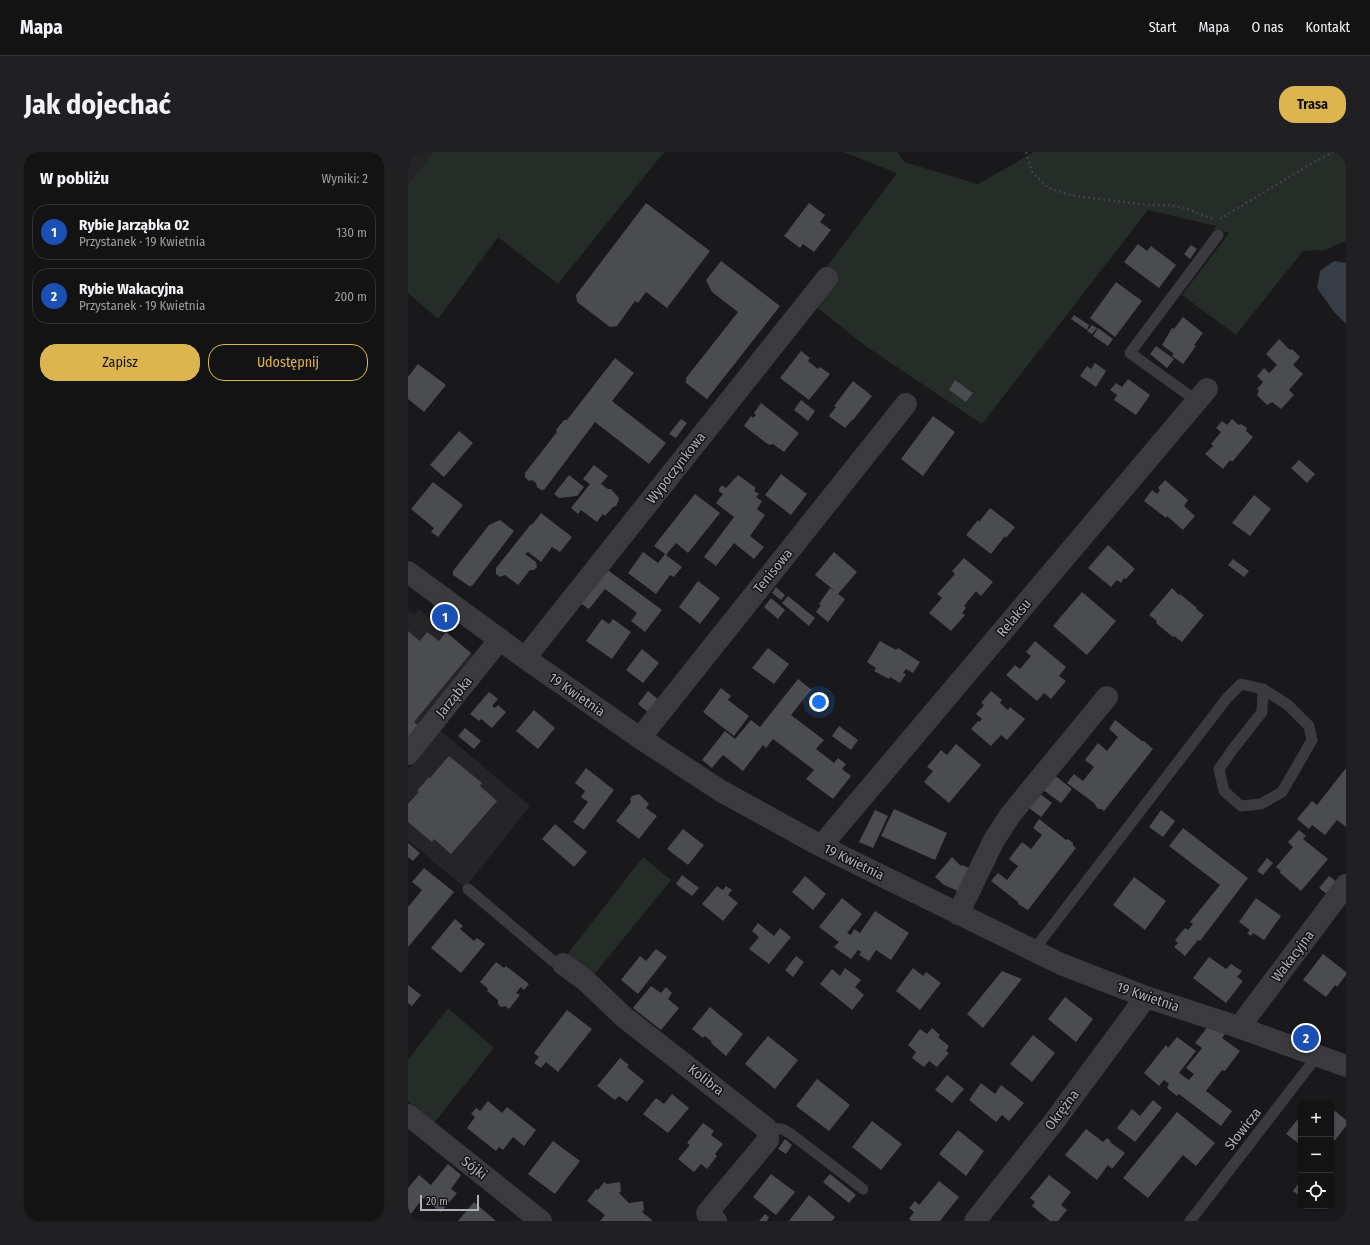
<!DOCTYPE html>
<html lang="pl">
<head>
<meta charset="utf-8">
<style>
	body { margin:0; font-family:"Fira Sans Condensed",sans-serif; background:#202022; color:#f1f3f6 }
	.controls { position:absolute; right:12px; bottom:12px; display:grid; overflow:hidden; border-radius:8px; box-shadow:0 1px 3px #0004 }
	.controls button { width:36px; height:36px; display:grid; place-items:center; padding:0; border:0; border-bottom:1px solid #323234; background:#131314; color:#f1f3f6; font:20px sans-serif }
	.scale { position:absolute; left:12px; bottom:10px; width:59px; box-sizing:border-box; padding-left:4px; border:2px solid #adb0b9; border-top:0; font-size:11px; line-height:14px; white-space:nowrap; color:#adb0b9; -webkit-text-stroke:3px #141416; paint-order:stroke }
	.you { position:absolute; left:411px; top:550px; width:14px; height:14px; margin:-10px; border:3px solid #fff; border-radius:50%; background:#1a73e8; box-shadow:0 0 0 6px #1a73e833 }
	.badge { display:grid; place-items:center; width:26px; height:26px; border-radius:50%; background:#ddb54f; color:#fff; font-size:13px; font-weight:700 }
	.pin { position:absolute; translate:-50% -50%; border:2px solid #fff; box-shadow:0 1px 4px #0006 }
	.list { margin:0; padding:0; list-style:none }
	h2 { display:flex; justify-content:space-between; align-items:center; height:52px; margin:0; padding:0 16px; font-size:17px }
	h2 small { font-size:13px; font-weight:400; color:#9d9ea0 }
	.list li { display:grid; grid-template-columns:26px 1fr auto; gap:12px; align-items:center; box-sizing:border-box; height:56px; margin:0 8px 8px; padding:0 8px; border:1px solid #323234; border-radius:16px }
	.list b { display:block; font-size:15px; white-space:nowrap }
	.list p { margin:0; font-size:13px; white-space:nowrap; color:#9d9ea0 }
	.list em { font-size:13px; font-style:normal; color:#9d9ea0 }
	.actions { display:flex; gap:8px; padding:12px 16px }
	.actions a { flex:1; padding:9px 0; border:1px solid #ddb54f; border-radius:16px; text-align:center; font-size:14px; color:#ddb54f }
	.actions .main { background:#ddb54f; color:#111 }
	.icon { flex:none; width:22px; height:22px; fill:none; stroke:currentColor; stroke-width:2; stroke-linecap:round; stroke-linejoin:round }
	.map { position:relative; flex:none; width:938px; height:1069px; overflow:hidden; border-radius:16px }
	header { display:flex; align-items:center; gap:24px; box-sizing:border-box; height:56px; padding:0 20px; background:#131314; border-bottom:1px solid #323234 }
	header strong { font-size:19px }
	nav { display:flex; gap:22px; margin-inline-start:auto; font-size:14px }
	.intro { display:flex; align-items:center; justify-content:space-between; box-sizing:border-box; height:96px; padding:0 24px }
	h1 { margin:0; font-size:28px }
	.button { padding:10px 18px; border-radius:16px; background:#ddb54f; color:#111; font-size:14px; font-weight:700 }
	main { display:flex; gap:24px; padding:0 24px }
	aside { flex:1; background:#131314; border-radius:16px; box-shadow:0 1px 3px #0004 }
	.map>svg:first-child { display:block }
	.built { fill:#252528 }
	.green { fill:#262c27 }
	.water { fill:#363d44 }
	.building { fill:#4b4c50 }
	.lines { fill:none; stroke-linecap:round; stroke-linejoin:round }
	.path { stroke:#414246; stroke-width:2.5; stroke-dasharray:2 3; stroke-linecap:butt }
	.lane { stroke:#3b3b3f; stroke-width:11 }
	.street { stroke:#3b3b3f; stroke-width:22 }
	.labels { text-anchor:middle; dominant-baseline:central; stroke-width:3; stroke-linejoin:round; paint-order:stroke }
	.street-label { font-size:14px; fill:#adb0b9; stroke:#141416 }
</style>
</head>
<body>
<header>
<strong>Mapa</strong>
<nav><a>Start</a><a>Mapa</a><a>O nas</a><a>Kontakt</a></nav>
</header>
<div class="intro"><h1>Jak dojechać</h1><a class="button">Trasa</a></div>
<main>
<aside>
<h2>W pobliżu<small>Wyniki: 2</small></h2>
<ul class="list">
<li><span class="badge" style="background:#1a4fb4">1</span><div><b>Rybie Jarząbka 02</b><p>Przystanek · 19 Kwietnia</p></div><em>130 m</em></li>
<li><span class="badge" style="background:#1a4fb4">2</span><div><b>Rybie Wakacyjna</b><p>Przystanek · 19 Kwietnia</p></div><em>200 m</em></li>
</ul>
<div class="actions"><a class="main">Zapisz</a><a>Udostępnij</a></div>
</aside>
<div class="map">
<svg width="938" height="1069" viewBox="0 0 938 1069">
	<rect width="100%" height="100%" fill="#19191b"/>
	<path class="built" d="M0 0H26L0 32Z
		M11 457 67 505 0 594V460L7 462Z
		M32 578 122 654 57 736 0 688V618Z"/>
	<path class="green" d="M26 0H256L150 132 90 85 30 167 0 141V32Z
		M435 0H490L496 10 570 32 626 0H938V89L917 98 895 99 828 183 774 143 821 81 806 77 808 74 740 58 574 272 456 193 407 154 415 120 489 21Z
		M235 705 263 728 184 825 158 804Z
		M40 856 86 896 26 971 0 949V908Z"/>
	<path class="water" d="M926 109 938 111V172L926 160 909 136 912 119Z"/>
	<path class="building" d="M238 51 302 99 259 156 238 140 230 151 227 149 209 174 202 175 169 150 168 143Z
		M401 51 417 63 412 70 423 78 406 100 395 92 392 96 376 84Z
		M730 92 739 99 743 94 768 113 751 136 716 110Z
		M783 93 789 97 782 107 776 102Z
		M313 109 372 154 299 247 278 231V226L330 160 304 140 298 128Z
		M708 130 734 149 707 185 682 166Z
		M666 163 681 173 679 178 663 167Z
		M775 165 795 181 786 193 788 194 775 212 764 204 766 202 754 193 764 176 766 177Z
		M684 173 689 176 684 182 679 179Z
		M690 176 705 187 700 194 685 184Z
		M871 187 882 198 884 197 892 205 885 213 895 222 881 238 886 243 873 257 864 250 859 253 849 243 851 238 849 237 855 230 849 224 856 216 861 221 869 213 858 202Z
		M748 194 766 207 759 216 742 202Z
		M393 199 402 206 400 209 410 217 412 215 422 222 401 248 372 226Z
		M207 206 226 221 204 249 258 291 241 312 187 270 136 338H133L129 335 128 331 124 328 121 329 117 325V321L149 280 148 278 156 268H159Z
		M687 211 698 219 688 235 672 224 679 214 683 217Z
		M10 212 38 233 16 260 0 247V225Z
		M720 227 742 243 728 263 706 248 709 243 702 238 708 231 714 235Z
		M547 228 565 241 558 250 541 238Z
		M445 229 464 244 445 268H444L437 276 421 264 428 255 426 254Z
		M393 248 407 259 400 269 386 258Z
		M353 251 391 281 376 300 365 292 361 293 336 274 343 264 345 266 348 263 346 261Z
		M525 264 547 280 515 324 493 307Z
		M273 267 279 271 268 286 261 282Z
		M824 267 831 273 833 272 839 276 838 279 845 285 824 310 822 308 815 317 797 302 805 294 803 292 813 280 808 276 814 269 819 273Z
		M51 279 65 291 36 325 22 313Z
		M891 308 907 322 899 331 883 316Z
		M186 313 200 324 193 332 200 337H203L211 346 210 350 208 354 205 355 197 364 195 362 189 370 173 358 170 362 163 356 182 332 175 327Z
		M373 322 399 342 383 363 357 343Z
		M161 323 176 335 169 344 151 346 146 342Z
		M330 323 348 336 346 339 351 342 348 345 354 349 349 357 357 363 342 384 356 395 346 407 326 391 308 414 296 405 326 365 308 351 315 342 311 339V337L313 334H315L318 336Z
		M757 328 780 348 776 354 787 364 775 378 759 364 758 366 736 349 744 338 749 342 752 338 750 336Z
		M25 330 55 353 30 385 23 380 26 376 3 357Z
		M287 342 312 361 280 401 268 391 258 403 274 415 266 425 262 423 248 442 220 421 235 400 250 411 257 402 246 394Z
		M846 343 863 357 842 384 824 371Z
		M582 356 607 375 598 386 597 384 583 402 558 383 570 368 571 370Z
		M133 361 164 385 152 400 144 395 133 410 120 400 117 402 128 410 129 415 126 418H122L110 433 97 423 92 425 88 422V416L123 372 124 373Z
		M92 368 106 379 64 434H61L45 423V419L81 373Z
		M700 393 727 417 718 427 716 426 713 431 709 428 703 435 680 416Z
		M426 400 449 420 430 442 437 447 420 470 408 460 413 453 411 452 422 436 427 439 407 423Z
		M556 406 585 430 573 444 568 439 556 454 558 456 554 461 557 463 543 479 521 461 534 446 529 442 547 422 544 419Z
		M825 407 841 419 836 425 820 413Z
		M197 416 254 458 237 480 223 469 229 461 197 437 181 457 172 451Z
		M290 429 312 446 292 472 271 455Z
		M368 435 377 443 373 448 364 441Z
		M764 436 771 443 772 442 789 456 788 457 796 463 774 490 766 484 765 485 748 471 749 469 741 463Z
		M674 440 708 469 679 503 645 474Z
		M380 444 407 466 401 474 374 451Z
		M363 446 377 458 370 467 356 455Z
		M194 467 201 472 205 467 223 480 204 507 178 489Z
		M0 479 12 489 19 480 31 489 38 480 63 501 6 570 14 577 0 594Z
		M472 489 488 498 490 496 512 510 505 521 498 517 495 521 498 522 492 531 482 525 481 527 466 519 468 516 459 510Z
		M627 489 658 515 651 524 658 529 643 547 636 541 629 549 598 523 607 513 612 517 617 511 623 504 618 500Z
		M360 496 381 512 366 532 344 516Z
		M234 497 251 511 235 531 218 518Z
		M390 527 404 538 402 539 383 563 416 588 408 597 426 611 430 606 438 612 434 617 443 624 425 647 398 627 406 618 365 587 358 596 355 593 335 619 315 603 304 616 294 608 317 579 327 587 343 568 352 575Z
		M313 536 323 544 320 548 341 564 326 584 295 560Z
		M240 539 252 549 242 562 230 552Z
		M583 539 594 548 592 551 600 558 602 555 617 567 599 588 593 583 583 594 563 577 570 569 571 570 574 567 568 562 576 553 573 551Z
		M81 540 90 547 84 554 87 556 90 553 98 560 84 576 73 567 71 569 62 562Z
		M126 558 147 576 130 597 108 579Z
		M707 568 734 589H736L745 597 696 659 693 657H690L686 651 659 631 666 622 675 629 686 615 677 608 690 591 699 599 710 585 701 577Z
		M431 574 450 588 443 598 424 584Z
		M57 576 73 589 66 597 50 584Z
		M548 592 573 613 541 651 516 630 525 619 519 615 533 598 539 603Z
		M41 604 74 631 72 634 89 649 43 702 26 687 24 690 0 670V652L11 640 9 639 21 625 22 626Z
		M178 616 206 638 176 678 165 670 180 650 173 645 177 639 167 631Z
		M938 616V675L929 668 917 683 904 673 901 677 889 667 904 649 909 653Z
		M645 622 664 637 653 651 634 637Z
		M631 641 644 651 633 665 620 655Z
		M231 642 241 652 238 656 249 664 231 687 208 669 223 650 222 647 224 644Z
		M486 657 539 681 527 708 473 684Z
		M467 658 480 664 465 696 451 690Z
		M753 658 767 669 755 685 741 675Z
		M631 667 658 688 660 687 665 691V693L668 696 620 758 610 752V750L583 729 590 721 599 728 610 714 601 707 614 690 623 697 634 683 625 676Z
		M147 672 179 700 166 715 134 687Z
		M775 676 840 726 792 789 790 788 777 804 766 795 770 791 767 788 777 776 780 778 785 772 782 770 812 733 761 694Z
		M275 677 296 693 280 713 259 697Z
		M891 678 898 684 895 687 920 707 893 739 871 720 873 719 868 715 885 695 880 690Z
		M0 691 12 701 5 709 0 705Z
		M544 705 553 714 554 713 565 718 550 739 536 733 527 725Z
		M859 706 865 711 855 723 849 719Z
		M16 716 46 740 0 795V755L14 738 4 730Z
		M274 723 291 736 284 744 268 732Z
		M397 724 418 742 405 758 384 740Z
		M921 724 930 731 920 743 911 736Z
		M726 725 758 749 737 778 705 753Z
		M309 734 315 738 318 734 324 738 320 743 330 751 315 769 294 752Z
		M434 746 454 762 439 781 443 783 446 777 452 781 467 759 501 781 483 808 468 798 461 809 451 803 453 800 450 798 443 807 426 795 431 790 411 775Z
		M848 746 873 764 856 788 845 781 843 784 839 781 842 778 831 770Z
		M47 767 55 774 52 777 66 789 69 786 77 792 53 821 23 796Z
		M350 771 366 784 372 776 383 785 361 812 341 797 351 785 344 779Z
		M248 797 259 805 230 842 213 828 232 804 238 809Z
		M915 802 938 820V823L929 835 927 833 918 845 895 828Z
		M388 804 396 810 385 825 377 818Z
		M801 805 818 817 823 812 834 819 829 825 835 829 818 851 785 826Z
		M88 810 96 816 98 814 121 832 116 838 113 835 108 841 112 843 101 857 97 854 93 855 90 852V848L79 839 80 837 72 830Z
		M437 816 453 828 447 835 456 843 444 858 412 832 424 817 432 824Z
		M505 816 515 824 518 820 533 831 512 858 488 839Z
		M594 819 614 827 575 876 559 862Z
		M0 833 13 843 4 854 0 851Z
		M243 834 253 841 258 835 264 841 260 847 271 856 253 878 225 856Z
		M657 845 685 867 668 890 640 867Z
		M302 855 335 882 318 904 303 891 304 890 297 884 295 886 284 877Z
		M159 858 184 877 150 920 138 910 133 916 126 911 131 905 126 901Z
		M801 873 819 880 814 886 832 899 817 919 814 918 798 939 824 959 813 974 771 942 769 944 759 936 761 932 756 928 751 934 736 921 758 893 760 896 769 885 788 899 771 921 781 928 786 922 778 916 794 896 787 891Z
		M524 876 532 883 530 885 541 894 538 899 541 901 529 915 521 909 516 915 504 906 508 900 500 893 512 877 519 882Z
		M625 883 647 901 624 930 602 912Z
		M360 884 390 908 367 937 337 912Z
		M212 906 221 913 219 915 236 929 219 950 211 944 207 948 189 934Z
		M539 923 556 937 544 951 527 938Z
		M409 927 442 953 421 979 388 954Z
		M573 931 587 942 593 933 616 951 601 969 594 963 588 970 561 948Z
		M264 942 281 956 260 981 235 962 248 946 256 952Z
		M745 948 754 956 727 990 709 976 724 957 732 964Z
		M80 949 94 961 99 955 128 978 116 994 105 985 95 998 91 995 88 999 59 976 67 965 63 962 68 956 72 959Z
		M927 959 938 968V974L923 993V962L924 963Z
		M769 960 807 991 788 1014 775 1003 740 1046 715 1026Z
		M893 963V993L878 982Z
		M464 969 494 992 473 1018 444 995Z
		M295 971 306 979 303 983 315 992 307 1002 309 1004 299 1017 293 1012 286 1020 270 1007 282 993 279 991Z
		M678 977 695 990 699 986 703 989 702 990 717 1001 704 1017 700 1013 689 1028 657 1003Z
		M550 978 576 999 558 1024 531 1002Z
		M377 987 384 993 378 1002 370 997Z
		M145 989 172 1009 147 1042 120 1022Z
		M40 1012 53 1023 43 1037 49 1041 33 1060 15 1046 3 1062 0 1059V1036L11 1023 23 1033Z
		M363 1022 387 1040 368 1063 345 1045Z
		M422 1022 448 1043 441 1051 415 1030Z
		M641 1023 663 1040 653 1053 659 1058 650 1069H642L624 1054 627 1050 622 1046Z
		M893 1028V1045L885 1039Z
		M531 1029 551 1045 532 1069H504L501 1067 506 1060 501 1056 507 1049 511 1053Z
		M196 1030 199 1032 212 1030 213 1039 211 1041 221 1051 235 1049 236 1058 234 1060 245 1069H192L197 1063 179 1049 188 1037 190 1038Z
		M401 1043 427 1065 424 1069H381Z
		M66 1050 88 1069H50Z
		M357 1062 361 1065 359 1068 360 1069H351Z"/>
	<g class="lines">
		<path class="path" d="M618 0 624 20 640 36 667 44 741 53H763L777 56 807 68
			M812 67 901 13 925 0"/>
		<path class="lane" d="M789 249 722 201 810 83
			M60 737 145 809 155 812
			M625 799 819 546 833 532 855 537 854 560 825 597 811 617 816 639 833 654 853 652 874 640 904 588 901 574 880 553 855 537
			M358 976 374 977 383 982 455 1037
			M782 1069 910 903"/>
		<path class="street" d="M0 420 117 506 232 586 313 639 413 694 653 812 738 845 824 873 938 914
			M117 506 419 126
			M232 586 498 252
			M0 602 92 487
			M413 694 799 237
			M550 762 586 688 603 662 699 545
			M155 812 177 828 216 865 358 976 360 983V988L299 1061 308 1069
			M834 876 838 866 938 733
			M0 963 133 1069
			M567 1069 645 971 738 845"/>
	</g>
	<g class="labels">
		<g class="street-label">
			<text transform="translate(268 316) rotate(-52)">Wypoczynkowa</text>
			<text transform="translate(365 419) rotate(-51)">Tenisowa</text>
			<text transform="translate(606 466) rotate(-50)">Relaksu</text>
			<text transform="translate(169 543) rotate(35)">19 Kwietnia</text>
			<text transform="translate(46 545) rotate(-51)">Jarząbka</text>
			<text transform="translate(446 710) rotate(26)">19 Kwietnia</text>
			<text transform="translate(885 804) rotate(-53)">Wakacyjna</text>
			<text transform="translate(740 845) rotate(19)">19 Kwietnia</text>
			<text transform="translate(298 928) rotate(38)">Kolibra</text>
			<text transform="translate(654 958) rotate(-53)">Okrężna</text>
			<text transform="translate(835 977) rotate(-52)">Słowicza</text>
			<text transform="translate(66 1016) rotate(38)">Sójki</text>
		</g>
	</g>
</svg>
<div class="controls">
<button>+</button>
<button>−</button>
<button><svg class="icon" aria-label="locate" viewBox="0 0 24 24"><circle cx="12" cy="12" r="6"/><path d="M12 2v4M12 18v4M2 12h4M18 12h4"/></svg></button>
</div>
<div class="scale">20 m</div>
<div class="you"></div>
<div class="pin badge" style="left:37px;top:465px;background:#1a4fb4">1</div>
<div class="pin badge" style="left:898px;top:886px;background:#1a4fb4">2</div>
</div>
</main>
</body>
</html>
